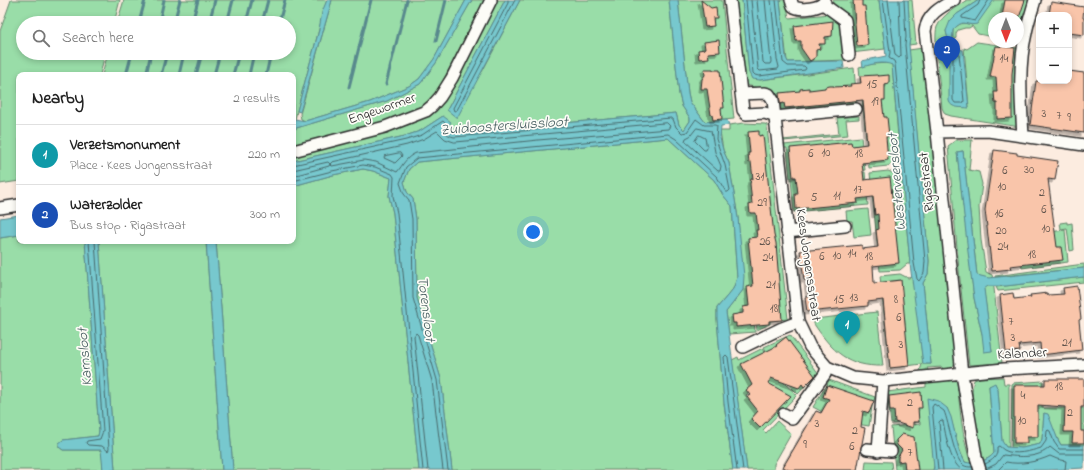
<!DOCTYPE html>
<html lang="en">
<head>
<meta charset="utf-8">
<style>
	body { margin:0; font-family:"Indie Flower",sans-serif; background:#f2f2f2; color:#222 }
	.controls { position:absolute; right:12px; top:12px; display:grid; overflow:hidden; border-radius:8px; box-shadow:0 2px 6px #0003 }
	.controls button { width:36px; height:36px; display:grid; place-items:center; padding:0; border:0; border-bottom:1px solid #e0e0e0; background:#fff; color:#222; font:20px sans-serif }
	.compass { position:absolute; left:988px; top:12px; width:36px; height:36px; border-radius:50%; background:#fff; box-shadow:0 2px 6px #0003; rotate:180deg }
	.you { position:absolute; left:533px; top:232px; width:14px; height:14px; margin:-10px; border:3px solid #fff; border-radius:50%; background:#1a73e8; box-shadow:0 0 0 6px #1a73e833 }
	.badge { display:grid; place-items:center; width:26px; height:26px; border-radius:50%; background:#c8321e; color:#fff; font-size:13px; font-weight:700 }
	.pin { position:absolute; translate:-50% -33px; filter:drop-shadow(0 1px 2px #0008) }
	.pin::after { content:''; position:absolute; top:21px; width:14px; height:12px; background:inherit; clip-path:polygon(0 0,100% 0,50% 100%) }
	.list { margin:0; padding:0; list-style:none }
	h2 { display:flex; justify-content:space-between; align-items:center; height:52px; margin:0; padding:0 16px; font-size:17px }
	h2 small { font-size:13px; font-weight:400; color:#767676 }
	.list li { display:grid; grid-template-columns:26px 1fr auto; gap:12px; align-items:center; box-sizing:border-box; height:60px; padding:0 16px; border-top:1px solid #e0e0e0 }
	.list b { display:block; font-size:15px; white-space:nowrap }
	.list p { margin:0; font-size:13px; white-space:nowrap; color:#767676 }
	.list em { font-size:13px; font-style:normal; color:#767676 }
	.icon { flex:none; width:22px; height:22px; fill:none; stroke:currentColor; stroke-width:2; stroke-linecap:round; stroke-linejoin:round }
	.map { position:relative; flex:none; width:1084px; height:470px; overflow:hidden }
	.search { position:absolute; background:#fff; box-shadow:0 2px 6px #0003; left:16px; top:16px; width:280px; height:44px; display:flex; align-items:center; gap:10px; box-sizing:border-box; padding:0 14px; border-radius:22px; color:#767676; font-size:15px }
	.panel { position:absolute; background:#fff; box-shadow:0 2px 6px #0003; left:16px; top:72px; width:280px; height:172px; border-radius:8px }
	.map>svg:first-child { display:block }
	.green { fill:#99dda8; stroke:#62846a; fill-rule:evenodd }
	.water { fill:#77c8ce; stroke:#59898d }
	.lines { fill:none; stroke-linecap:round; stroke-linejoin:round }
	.shore { stroke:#496a6c; stroke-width:1 }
	.stream { stroke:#59898d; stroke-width:3 }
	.building { fill:#f9c5aa; stroke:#2b2b2b; filter:url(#shadow) }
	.street-casing { stroke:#2b2b2b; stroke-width:14 }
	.street { stroke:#fdfcf7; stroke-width:11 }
	.labels { text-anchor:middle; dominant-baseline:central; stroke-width:3.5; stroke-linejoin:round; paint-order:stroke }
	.number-label { font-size:12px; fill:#5e524b }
	.street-label { font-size:14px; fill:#2b2b2b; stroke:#fdfcf7 }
	.water-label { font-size:15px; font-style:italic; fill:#425a5c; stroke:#fdfcf7 }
</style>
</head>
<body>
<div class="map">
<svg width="1084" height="470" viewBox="0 0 1084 470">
	<defs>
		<filter id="shadow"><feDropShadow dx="-3" dy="3" stdDeviation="0" flood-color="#0004"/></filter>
	</defs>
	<rect width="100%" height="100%" fill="#fcece0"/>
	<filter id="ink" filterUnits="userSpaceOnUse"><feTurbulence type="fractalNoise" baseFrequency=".025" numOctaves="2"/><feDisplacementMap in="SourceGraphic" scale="8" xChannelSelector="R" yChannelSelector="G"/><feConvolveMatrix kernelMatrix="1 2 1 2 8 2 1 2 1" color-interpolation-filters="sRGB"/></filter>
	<g filter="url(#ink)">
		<path class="green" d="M11 0H120L114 23H23V53H105L100 75H19V181L0 184V31Z
			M124 0H327C323 11 321 22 318 33 311 61 302 90 295 119L293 122V75H102L108 53H289V23H117Z
			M332 0H466L434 59 419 79 409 86 370 102 305 121 301 119 300 114Z
			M472 0H485L439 88 430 100 422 107 407 115 377 126 293 147V129L387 101 420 84 436 63Z
			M496 0H505L447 110 482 72 520 0H669L679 94 682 106 690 118V121L684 130 679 125 676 113 453 133 447 128 443 116 420 131 405 136 293 161V155L411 124 436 108Z
			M678 0H722L734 119 705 122 690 102 688 93Z
			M735 0H742L749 73 760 80 854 68 857 105 780 112C777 94 761 87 744 85Z
			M780 0H786L789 18 830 14 842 22 847 60 788 62 787 61Z
			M833 0H879L885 49 851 53 847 17 833 6Z
			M908 0H912L916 44 909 45 910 38Z
			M967 0H979L957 14 946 31 969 108 964 48 967 49 977 42 1019 48 1020 127 951 116 945 114 942 108C941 94 933 37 937 27 942 15 956 7 967 0Z
			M994 0H1030L1021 41 1018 40V18H994V37L978 34 972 26 969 28H965L958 30 956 33V38L953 40V30C959 23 963 22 972 25Z
			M923 48 955 362C953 368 950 369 943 370L942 367 927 368 928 370 920 371 922 364 890 368 880 276 900 274 908 278 913 277 923 364H931L923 283 928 274 929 261 909 50Z
			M889 63 892 64 900 161H895L888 166 869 168 859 67 873 64Z
			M859 116V119L846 120 848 135 784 141 783 140 839 134 837 118Z
			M744 123 765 124 767 125V127L788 319 770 321V324L757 330 754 298H752L755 332 729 334 726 312 743 290 738 218 729 163 723 150 720 131H729V125Z
			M861 137 865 170 790 178 787 148H784V145Z
			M668 138 714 180 723 195 732 206 737 278 733 289 717 308V319L724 403 733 470H452L441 379 417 298 416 219 413 199 407 192 404 182 409 169 417 162Z
			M956 140H972L969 170 979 172 982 184 979 207 981 240 986 272 992 275 993 279 1002 363 969 365 959 270 948 146ZM963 151 977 275 982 277 992 351 982 334 974 298 957 152Z
			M363 169 373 171 391 178 389 196 393 213 419 470H233L216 241H293V186L333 175Z
			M888 171 898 175H902L910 264H907L900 270 880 271 870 173Z
			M865 172 868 205 794 212 791 179Z
			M868 209 871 235 854 237 852 221H847L846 211Z
			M1067 222V224L1072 223 1074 250 1070 251 1067 228 1061 229 1060 223Z
			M1065 230 1068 262 1022 268 1018 236Z
			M19 235V241H85L99 431 98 436 63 440 59 445V447L63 450H102L103 470H0V238Z
			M99 241H206L222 470H115Z
			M1084 264V268L995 277V276Z
			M1084 277V282L998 291 996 287Z
			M877 312 883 366C848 367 832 351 814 324V319Z
			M790 335 819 374 809 382 798 394 784 380 775 368 764 347Z
			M763 348 771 365 777 373 746 395 747 397 778 374 783 382 797 395 763 430 766 433 777 421 791 434 774 464V470H747L732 360 738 357 739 360Z
			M1003 377 1004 384H1009V447H1006L1002 442 998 390 995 384 989 386 994 453 991 457 982 461C978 442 968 397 974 380L980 378Z
			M829 380 875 397 872 407 869 426C847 423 833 418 813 407L824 389H825Z
			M951 380 957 381C960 409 962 437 971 464L965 462C956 445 954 425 947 408L933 470H895L891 427 920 424V422L891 424 887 392 926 387V382Z
			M1043 381 1042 408H1084V445H1061L1044 413 1042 440 1040 444 1022 448H1011L1012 383Z
			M866 461 891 462 892 470H865Z"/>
		<path class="water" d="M327 0H332L300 112 297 111 319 30 322 12Z
			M466 0H472L436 63 420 84 387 101 293 129V122L295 119 305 121 370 102 409 86 419 79 434 59Z
			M505 0H520L457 118 447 110Z
			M669 0H678L688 93 690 102 705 122 727 120 729 125 721 126 720 138 723 150 729 163 738 218 744 276 743 290 726 312 747 470H733L724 403 717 319V308L733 289 737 278 732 206 723 195 714 180 668 138 417 162 409 169 404 182 407 192 413 199 416 219 417 298 441 379 452 470H419L393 213 389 196 391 178 373 171 363 169 333 175 293 186V161L405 136 420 131 443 116 451 122 447 128 453 133 676 113 679 125 684 130 690 121V118L682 106 679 94Z
			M742 0H780L786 58 788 62 843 61 844 68 760 80 752 79 749 73Z
			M879 0H908L910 38 909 45 929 261 928 274 923 283 931 364H923L910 264 892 65C884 61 871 64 863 67L862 61 886 56Z
			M979 0H994L977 24C965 27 965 17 953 30 952 40 952 48 963 50L969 108C962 107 951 109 949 101V44L946 31 950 21 957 14Z
			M963 151 977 275 989 278 1084 268V277L1006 286H988L984 289 992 351 984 352 982 334 974 298 968 252 957 152Z
			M19 215V235L0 238V218Z
			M85 241H99L115 470H103L101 450H63L59 447V443L63 440 98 436 99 431Z
			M206 241H216L233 470H222Z
			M995 383 998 390 1002 441 1006 447 1022 448 1040 444 1042 439 1044 413 1048 414 1058 440 1061 445H1084V468L1047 470H933L934 468 927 398 938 401 947 408 951 417 959 450 965 462C974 465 988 461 994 453L989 386Z"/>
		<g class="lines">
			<path class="shore" d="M508 0V3L453 108 454 111 457 110 515 0
				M746 0 753 73 755 75 759 76 805 70 806 68 804 66H788L783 62 776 0
				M751 0 758 69 760 71 778 69 779 67 777 59 771 0
				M757 0 763 62 765 64H770L771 62 765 0
				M883 0 890 52 889 58 894 61 895 64 914 263 917 279 919 281 924 273 925 261 905 45 906 37 904 0
				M888 0 895 55 899 58 901 56 899 0
				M980 0 978 5 962 16V18L975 21 989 0
				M954 52 959 54 964 101 963 103H955L953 100V54Z
				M667 123 670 126 668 129 538 140 416 153C406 157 403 165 397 172L376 162 364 160 332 166 330 164 332 162 407 145 424 139 437 131 445 139 454 142Z
				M697 128 711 131 715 152 721 166 720 171H718L685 141 686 138 690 136Z
				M699 135 705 138 707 148 706 150H704L695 141Z
				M400 153 402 156 395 163 384 158 385 156Z
				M293 165 406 140 422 135 443 121 445 123C442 131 446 135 454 137L671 118 673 119 676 127 682 133 687 132 696 119 704 125H715L717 126 716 139 720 151 725 165 730 190 728 192H726L717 177 676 139 668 134 417 158 406 167 400 183 404 194 409 200 412 219 413 298 437 380 448 470
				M293 170 328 162 330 164 329 166 293 176
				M293 181 332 171 363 165 375 167 392 174 394 177 393 196 397 213 423 470
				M89 241 103 431 100 439 87 441 86 443 88 445 102 446 108 451 109 449 95 241
				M985 464C993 460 998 457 997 447L999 446C1001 447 1002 449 1004 450 1014 456 1031 451 1041 448L1046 441 1047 431 1048 430 1050 431 1054 442 1059 449H1084
				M986 469 996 464 1003 455C1019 457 1038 459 1050 447L1059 454H1084
				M428 470 414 336 416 333 418 335 432 381 443 470
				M737 470 728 402 724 357 726 355 728 357 743 470
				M938 470 932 407 934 404 944 411C949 423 954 458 963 465 966 467 969 467 972 467
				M943 470 939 422 941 420 943 421C946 435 949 462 962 470
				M998 470 1006 462C1020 465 1037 462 1050 456L1057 459 1066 461 1065 470"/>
			<path class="stream" d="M139 23 145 0
				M159 23 164 0
				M174 23 180 0
				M192 23 198 0
				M209 23 215 0
				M227 23 233 0
				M246 23 252 0
				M262 23 268 0
				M279 23 285 0
				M436 41 446 0
				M126 75 132 53
				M146 75 151 53
				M161 75 167 53
				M179 75 184 53
				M196 75 202 53
				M214 75 220 53
				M233 75 239 53
				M249 75 254 53
				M266 75 271 53
				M386 84 407 0
				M349 87 371 0"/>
		</g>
		<path class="building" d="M701 0 711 8 716 7 717 18H713L714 26 705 27Z
			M853 0H862V6H865L868 45 857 46Z
			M1005 0H1025L1019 18H1004L1002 17Z
			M1051 2 1084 7 1083 18H1084V35L1069 33V15H1049Z
			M833 21 832 36 825 37V44H819L820 49 816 50V57L810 61 801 48V41H796L794 26Z
			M719 40 720 52 708 53 709 58 699 59 698 50 705 49 704 42Z
			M996 46 1015 48 1012 74V118L997 119V103H995L994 92H997L996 77H990Z
			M704 69H713V70H720L724 108H721L722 119 713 120 712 115H711L707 89H701L702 79 705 75Z
			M1069 71 1084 73V133L1030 125 1036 81H1069Z
			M877 75 878 76 889 75V84L885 85V100H882L884 117H887L889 136 886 137 888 160 862 163 864 180 890 177 899 263 873 266 874 283 901 280 909 366 890 368 883 300 868 302V306L807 312 805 297H809L807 280H804L800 251 862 245V249L878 247 876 230 879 229 878 214 875 215 873 197 857 199 858 203 796 209 795 194H798L796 177H793L790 148 851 142 852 146 867 144 863 100 785 108 784 103 780 104 779 93 800 91V89L809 88V90L825 88V87L830 86H834V87L851 86 850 84 861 83 860 76Z
			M759 131V136L763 135 774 235 776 243 782 320 769 321V324L736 327V323H733L732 315 743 313V307L749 306 747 287 753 286 748 238 757 237 756 230H758L756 213H750L749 205 752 204 750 184 751 179H753L751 162 749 163 748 153H750L748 132Z
			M994 150 1017 153V155L1058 161 1055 180 1048 179 1057 247H1061L1063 260 1010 266 1011 269 992 271 985 210Z
			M1077 286 1081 319 1079 320 1082 350 1041 355 1040 343 1019 345 1020 351 1006 352 1000 295 1013 293 1014 299 1031 297 1030 295 1039 294 1047 293 1048 295 1064 294 1063 288Z
			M786 337 815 376 804 387 802 384 799 388 771 378 768 383 791 396 760 428 751 419 758 411 747 397 750 395 746 390 752 385 741 364 777 346 776 345Z
			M1045 379H1084V407H1081V431H1084V443H1072L1073 432H1064L1065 407 1038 405V437H1027V443H1014V385H1045Z
			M827 385 874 401 869 413 863 411 861 427 865 428 857 470H789L783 467 816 411 821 413 829 399 823 397Z
			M921 392 922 408H918L919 422H913V428L895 422 894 411H890L889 396Z
			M902 434 914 437 918 470H905L904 461 898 462V457L902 450 897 445 896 440Z"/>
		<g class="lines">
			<defs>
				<path id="street" d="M730 0 743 110 746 114 765 113 775 117
					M791 0 793 6C799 11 822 9 825 0
					M954 0C941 7 927 14 925 31L937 132 962 374 976 457 980 470
					M823 4 845 20 849 55
					M741 94 765 93 769 94 773 100 798 322 810 347 827 367 853 378 883 381 1004 369 1084 365
					M775 117 856 109
					M937 132 988 131 1084 145
					M1023 136C1021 102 1018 66 1026 33 1028 22 1032 11 1035 0
					M293 151 385 127 426 111 432 106 440 97 452 78 491 0
					M0 208 19 205
					M787 232 845 226
					M743 347 780 329 798 322
					M784 414 792 419 825 374 827 367
					M867 449 891 451
					M878 451 883 381"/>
			</defs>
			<use href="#street" class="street-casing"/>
			<use href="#street" class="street"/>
		</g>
	</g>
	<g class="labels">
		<g class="number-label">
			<text x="1004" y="59">14</text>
			<text x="872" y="85">15</text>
			<text x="875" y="102">19</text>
			<text x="1044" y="114">3</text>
			<text x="1059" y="116">7</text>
			<text x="1069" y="118">9</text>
			<text x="826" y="153">10</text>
			<text x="811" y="154">6</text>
			<text x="859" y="154">18</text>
			<text x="1029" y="170">30</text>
			<text x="1005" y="171">6</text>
			<text x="760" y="177">31</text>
			<text x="1002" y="187">10</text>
			<text x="858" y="190">17</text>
			<text x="1042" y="193">2</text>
			<text x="837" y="196">11</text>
			<text x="814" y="198">5</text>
			<text x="762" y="203">29</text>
			<text x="1044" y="210">6</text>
			<text x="999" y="214">16</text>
			<text x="1046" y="229">10</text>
			<text x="1001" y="231">20</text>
			<text x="765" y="242">26</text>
			<text x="1003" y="247">24</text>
			<text x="852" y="254">14</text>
			<text x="1032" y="255">18</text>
			<text x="837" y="256">10</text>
			<text x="822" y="257">6</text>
			<text x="869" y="257">18</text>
			<text x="768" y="258">24</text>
			<text x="771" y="285">21</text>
			<text x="854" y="298">13</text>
			<text x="839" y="300">15</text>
			<text x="896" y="300">8</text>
			<text x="774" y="309">18</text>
			<text x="899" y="318">6</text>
			<text x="1011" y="322">7</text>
			<text x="1013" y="338">3</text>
			<text x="1067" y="343">21</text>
			<text x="901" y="345">3</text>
			<text x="1059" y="387">18</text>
			<text x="1023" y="396">4</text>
			<text x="910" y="403">2</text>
			<text x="1070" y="413">2</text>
			<text x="1022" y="421">10</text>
			<text x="817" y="424">3</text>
			<text x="855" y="431">2</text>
			<text x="805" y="445">9</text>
			<text x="852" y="447">6</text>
			<text x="910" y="453">7</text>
		</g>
		<g class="street-label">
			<text transform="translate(382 109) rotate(-19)">Engewormer</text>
			<text transform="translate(927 182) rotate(-96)">Rigastraat</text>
			<text transform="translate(808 265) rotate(82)">Kees Jongensstraat</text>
			<text transform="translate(1022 354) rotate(-3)">Kalander</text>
		</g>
		<g class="water-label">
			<text transform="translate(504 126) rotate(-4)">Zuidoostersluissloot</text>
			<text transform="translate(897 182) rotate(-95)">Westerveersloot</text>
			<text transform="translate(426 309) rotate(83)">Torensloot</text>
			<text transform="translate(85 357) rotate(-95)">Karnsloot</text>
		</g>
	</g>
</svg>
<div class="controls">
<button>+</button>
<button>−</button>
</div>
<svg class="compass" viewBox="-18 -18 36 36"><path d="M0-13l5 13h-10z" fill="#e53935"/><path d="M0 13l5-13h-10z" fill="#767676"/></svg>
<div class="you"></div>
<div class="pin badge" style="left:847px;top:344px;background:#0f9aa8">1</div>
<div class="pin badge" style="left:947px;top:69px;background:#1a4fb4">2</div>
<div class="search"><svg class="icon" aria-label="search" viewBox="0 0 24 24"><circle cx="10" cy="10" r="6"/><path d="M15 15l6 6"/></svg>Search here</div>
<section class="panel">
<h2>Nearby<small>2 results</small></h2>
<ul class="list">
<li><span class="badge" style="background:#0f9aa8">1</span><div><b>Verzetsmonument</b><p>Place · Kees Jongensstraat</p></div><em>220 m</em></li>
<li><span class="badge" style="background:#1a4fb4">2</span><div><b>Waterzolder</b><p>Bus stop · Rigastraat</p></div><em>300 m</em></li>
</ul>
</section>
</div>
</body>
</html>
